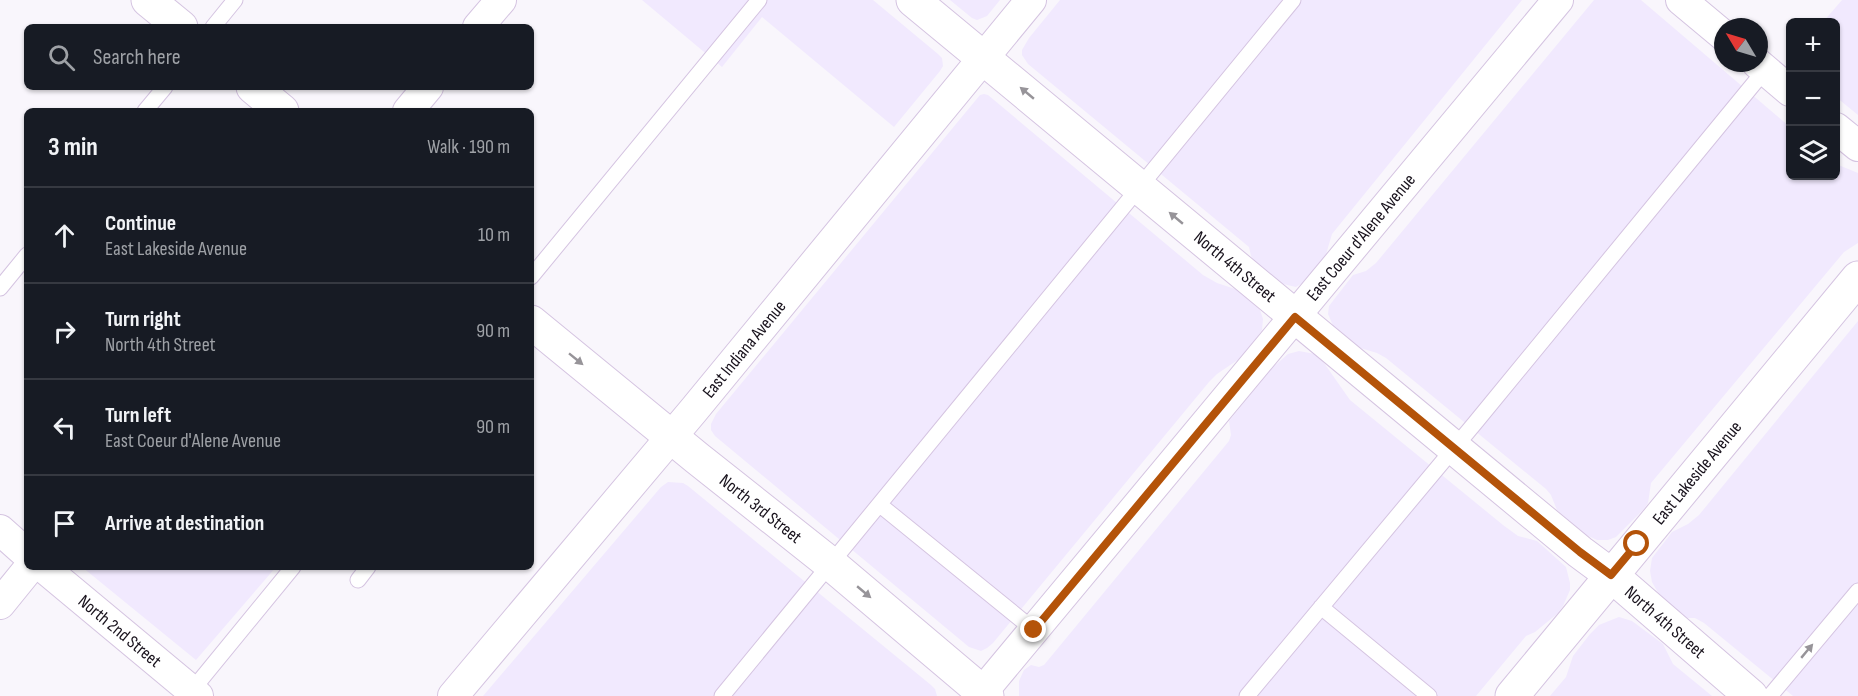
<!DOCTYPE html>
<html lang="en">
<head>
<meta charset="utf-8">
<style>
	body { margin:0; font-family:"Sofia Sans Condensed",sans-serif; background:#242831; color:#f1f3f6 }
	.controls { position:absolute; right:18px; top:18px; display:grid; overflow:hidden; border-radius:9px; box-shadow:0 2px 4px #0004 }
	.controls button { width:54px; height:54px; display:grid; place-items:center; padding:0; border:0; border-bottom:2px solid #363941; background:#171b24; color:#f1f3f6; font:30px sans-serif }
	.compass { position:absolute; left:1714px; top:18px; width:54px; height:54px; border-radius:50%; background:#171b24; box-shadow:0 2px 4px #0004; rotate:308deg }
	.stop { position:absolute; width:18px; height:18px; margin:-14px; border:4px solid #b45309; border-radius:50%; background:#fff }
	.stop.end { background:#b45309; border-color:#fff; box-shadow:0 2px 6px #0008 }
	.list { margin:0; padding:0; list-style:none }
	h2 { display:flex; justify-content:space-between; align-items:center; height:78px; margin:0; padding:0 24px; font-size:26px }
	h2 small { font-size:20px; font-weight:400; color:#9ea1a6 }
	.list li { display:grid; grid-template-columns:39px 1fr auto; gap:18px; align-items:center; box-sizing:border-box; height:96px; padding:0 24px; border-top:2px solid #363941 }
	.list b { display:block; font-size:22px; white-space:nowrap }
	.list p { margin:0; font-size:20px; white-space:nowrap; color:#9ea1a6 }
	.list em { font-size:20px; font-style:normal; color:#9ea1a6 }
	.icon { flex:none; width:33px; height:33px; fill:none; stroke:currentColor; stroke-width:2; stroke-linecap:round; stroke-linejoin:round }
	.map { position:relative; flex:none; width:1858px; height:696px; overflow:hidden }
	.search { position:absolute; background:#171b24; box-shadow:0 2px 4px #0004; left:24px; top:24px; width:510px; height:66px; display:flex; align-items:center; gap:15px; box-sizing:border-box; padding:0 21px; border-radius:9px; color:#9ea1a6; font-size:22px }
	.panel { position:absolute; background:#171b24; box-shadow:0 2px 4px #0004; left:24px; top:108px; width:510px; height:462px; border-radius:9px }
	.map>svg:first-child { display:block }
	.commercial { fill:#f1e9fe }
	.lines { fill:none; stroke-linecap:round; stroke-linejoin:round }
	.service-casing { stroke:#d5c4e1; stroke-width:17 }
	.minor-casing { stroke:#d5c4e1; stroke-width:32 }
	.tertiary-casing { stroke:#d5c4e1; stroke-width:35 }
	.secondary-casing { stroke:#d5c4e1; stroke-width:35 }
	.service { stroke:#fff; stroke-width:15 }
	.minor { stroke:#fff; stroke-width:30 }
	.tertiary { stroke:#fff; stroke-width:33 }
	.secondary { stroke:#fff; stroke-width:33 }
	.oneway { fill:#979499 }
	.route { stroke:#b45309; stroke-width:8 }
	.labels { text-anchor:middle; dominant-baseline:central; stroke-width:4.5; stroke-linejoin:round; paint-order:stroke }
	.street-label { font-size:18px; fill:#18121c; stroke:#fff }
</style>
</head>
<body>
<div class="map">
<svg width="1858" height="696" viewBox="0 0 1858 696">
	<rect width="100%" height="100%" fill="#f9f6fc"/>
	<path class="commercial" d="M642 0H873L938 54 942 58 943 66 940 71 894 127 762 17 722 67Z
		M950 0H1000L987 16 977 20 972 18Z
		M1060 0H1522L1332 234 1324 261 1306 281 1296 287 1283 284 1274 280 1259 267 1251 256 1249 247 1028 64 1022 55V50L1029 38Z
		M1594 0H1641L1790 127V176H1836V164L1858 173V243L1844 252 1651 483 1648 503 1643 510 1616 537 1608 540H1597L1584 534 1557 510 1551 495 1546 489 1386 358 1377 353 1357 347 1334 328 1328 314 1329 306 1353 275 1366 271 1376 263Z
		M1842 0H1858V115L1836 97V22H1823Z
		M984 94 988 95 1203 275 1217 283 1238 290 1260 310 1263 319 1262 330 1245 355 1217 374 1209 382 993 643 987 648 981 651 969 647 715 436 711 430V424L716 414 980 95Z
		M1858 321V696H1793L1704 623 1695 618H1686L1660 596 1652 582 1650 571 1652 558 1672 532 1688 524 1699 515Z
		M1299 351 1315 354 1324 363 1350 400 1503 525 1518 536 1537 541 1566 567 1570 583V590L1563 606 1557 614 1535 632 1526 636 1476 696H1019V681L1024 670 1031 665 1039 667 1044 665 1229 441 1231 435 1229 421 1271 369 1288 354Z
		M668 482 683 483 688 486 931 685 935 689 937 696H483L661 487Z
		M82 567H276L196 660Z
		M1619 617 1632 621 1663 644 1673 664 1712 696H1550L1566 677 1573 656 1590 634 1599 625Z"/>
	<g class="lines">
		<defs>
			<path id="service" d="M213 27 235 0
				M145 111 165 87
				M531 277 759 0
				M0 288 27 255
				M880 505 1034 630
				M358 580 368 567
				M1321 607 1429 696
				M189 694 293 567
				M722 696 1293 0
				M1247 696 1475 423 1765 70
				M1770 696 1858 591"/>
			<g id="minor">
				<path d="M1681 0 1723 35"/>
				<path d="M478 27 501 0"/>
				<path d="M1757 63 1790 91"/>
				<path d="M408 111 428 87"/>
				<path d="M1836 128 1858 146"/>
				<path d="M0 530 27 554"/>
				<path id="s1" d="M43 567 198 696"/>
				<path d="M0 604 30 567"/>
				<path id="s2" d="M453 696 693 411 1031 0"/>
				<path id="s3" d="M979 696 1558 0"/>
			</g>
			<g id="tertiary">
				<path id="s4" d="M1512 696 1858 278"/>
			</g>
			<g id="secondary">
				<path d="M148 0 181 27"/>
				<path id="s5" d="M913 0 1580 552 1611 575 1751 696"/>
				<path d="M253 87 282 111"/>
				<path id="s6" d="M531 322 697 458 832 565 987 696"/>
			</g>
		</defs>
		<use href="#service" class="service-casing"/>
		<use href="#minor" class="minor-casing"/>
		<use href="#tertiary" class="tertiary-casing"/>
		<use href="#secondary" class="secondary-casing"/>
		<use href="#service" class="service"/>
		<use href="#minor" class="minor"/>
		<use href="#tertiary" class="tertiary"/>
		<use href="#secondary" class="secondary"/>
	</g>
	<defs><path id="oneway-solid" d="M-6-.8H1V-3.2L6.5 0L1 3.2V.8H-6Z" transform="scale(1.5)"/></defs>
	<g class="oneway">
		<use href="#oneway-solid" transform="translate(1027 93) rotate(-140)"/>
		<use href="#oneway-solid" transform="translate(1176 218) rotate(-140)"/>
		<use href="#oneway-solid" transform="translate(576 359) rotate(39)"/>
		<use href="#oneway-solid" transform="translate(864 592) rotate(40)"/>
		<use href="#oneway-solid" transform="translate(1807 651) rotate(-50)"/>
	</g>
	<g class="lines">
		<path class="route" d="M1034 630 1295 317 1580 552 1611 575 1637 544"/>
	</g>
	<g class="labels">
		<g class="street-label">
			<text stroke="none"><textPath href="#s3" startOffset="597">East Coeur d'Alene Avenue</textPath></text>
			<text stroke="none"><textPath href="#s5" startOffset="418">North 4th Street</textPath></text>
			<text stroke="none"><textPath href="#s2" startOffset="453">East Indiana Avenue</textPath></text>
			<text stroke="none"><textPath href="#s4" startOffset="290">East Lakeside Avenue</textPath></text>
			<text stroke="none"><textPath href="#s6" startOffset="296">North 3rd Street</textPath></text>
			<text stroke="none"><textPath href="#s5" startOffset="976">North 4th Street</textPath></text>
			<text stroke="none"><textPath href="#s1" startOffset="100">North 2nd Street</textPath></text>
		</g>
	</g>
</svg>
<div class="controls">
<button>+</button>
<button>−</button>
<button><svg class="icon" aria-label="layers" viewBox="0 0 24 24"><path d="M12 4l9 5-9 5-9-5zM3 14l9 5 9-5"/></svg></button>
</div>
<svg class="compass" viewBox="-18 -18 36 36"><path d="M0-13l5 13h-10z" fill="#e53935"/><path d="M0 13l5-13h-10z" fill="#9ea1a6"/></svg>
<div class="stop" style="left:1637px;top:544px"></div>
<div class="stop end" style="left:1034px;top:630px"></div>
<div class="search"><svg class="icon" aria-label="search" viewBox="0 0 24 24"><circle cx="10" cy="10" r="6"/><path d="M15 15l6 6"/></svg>Search here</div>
<section class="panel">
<h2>3 min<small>Walk · 190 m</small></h2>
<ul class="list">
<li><svg class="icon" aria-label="ahead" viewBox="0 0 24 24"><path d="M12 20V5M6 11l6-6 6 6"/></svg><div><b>Continue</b><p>East Lakeside Avenue</p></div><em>10 m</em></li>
<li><svg class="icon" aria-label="right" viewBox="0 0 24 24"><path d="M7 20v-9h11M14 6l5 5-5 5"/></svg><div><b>Turn right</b><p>North 4th Street</p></div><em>90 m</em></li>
<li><svg class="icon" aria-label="left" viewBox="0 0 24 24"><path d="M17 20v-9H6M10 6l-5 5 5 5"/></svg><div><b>Turn left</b><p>East Coeur d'Alene Avenue</p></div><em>90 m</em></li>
<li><svg class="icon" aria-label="arrive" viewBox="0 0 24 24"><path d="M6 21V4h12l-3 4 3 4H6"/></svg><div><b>Arrive at destination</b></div></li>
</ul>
</section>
</div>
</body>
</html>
